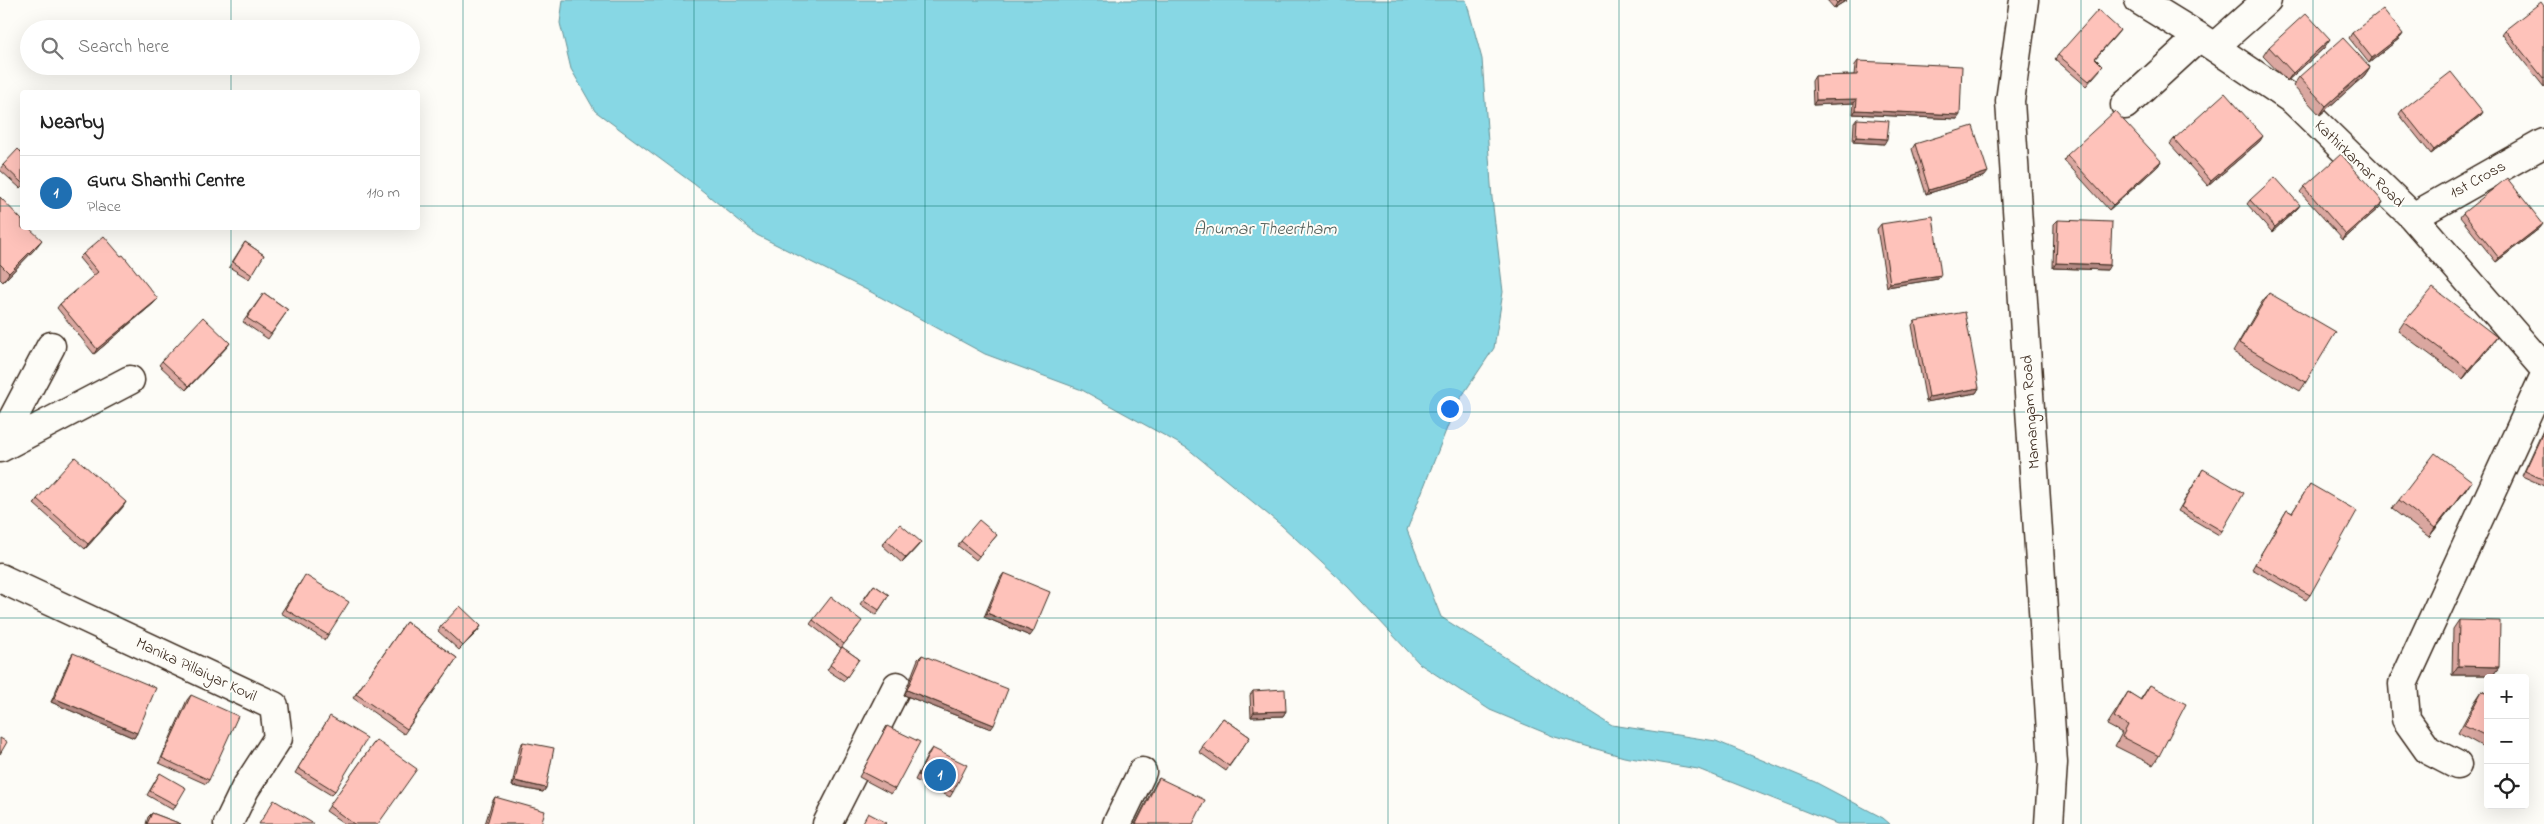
<!DOCTYPE html>
<html lang="en">
<head>
<meta charset="utf-8">
<style>
	body { margin:0; font-family:"Indie Flower",sans-serif; background:#f6f6f6; color:#222 }
	.controls { position:absolute; right:15px; bottom:15px; display:grid; overflow:hidden; border-radius:5px; box-shadow:0 5px 20px #0002 }
	.controls button { width:45px; height:45px; display:grid; place-items:center; padding:0; border:0; border-bottom:1px solid #e0e0e0; background:#fff; color:#222; font:25px sans-serif }
	.you { position:absolute; left:1449px; top:408px; width:18px; height:18px; margin:-12px; border:4px solid #fff; border-radius:50%; background:#1a73e8; box-shadow:0 0 0 8px #1a73e833 }
	.badge { display:grid; place-items:center; width:32px; height:32px; border-radius:50%; background:#1f6fb2; color:#fff; font-size:16px; font-weight:700 }
	.pin { position:absolute; translate:-50% -50%; border:2px solid #fff; box-shadow:0 1px 5px #0006 }
	.list { margin:0; padding:0; list-style:none }
	h2 { display:flex; justify-content:space-between; align-items:center; height:65px; margin:0; padding:0 20px; font-size:21px }
	h2 small { font-size:16px; font-weight:400; color:#767676 }
	.list li { display:grid; grid-template-columns:32px 1fr auto; gap:15px; align-items:center; box-sizing:border-box; height:75px; padding:0 20px; border-top:1px solid #e0e0e0 }
	.list b { display:block; font-size:19px; white-space:nowrap }
	.list p { margin:0; font-size:16px; white-space:nowrap; color:#767676 }
	.list em { font-size:16px; font-style:normal; color:#767676 }
	.icon { flex:none; width:28px; height:28px; fill:none; stroke:currentColor; stroke-width:2; stroke-linecap:round; stroke-linejoin:round }
	.map { position:relative; flex:none; width:2544px; height:824px; overflow:hidden }
	.search { position:absolute; background:#fff; box-shadow:0 5px 20px #0002; left:20px; top:20px; width:400px; height:55px; display:flex; align-items:center; gap:12px; box-sizing:border-box; padding:0 18px; border-radius:28px; color:#767676; font-size:19px }
	.panel { position:absolute; background:#fff; box-shadow:0 5px 20px #0002; left:20px; top:90px; width:400px; height:140px; border-radius:5px }
	.map>svg:first-child { display:block }
	.water { fill:#87d7e4; stroke:#699295 }
	.lines { fill:none; stroke-linecap:round; stroke-linejoin:round }
	.minor-casing { stroke:#3b2a1e; stroke-width:31 }
	.minor { stroke:#fdfcf7; stroke-width:28 }
	.wall { fill:#daa7a0; stroke:#3b2a1e }
	.shaded-wall { fill:#b28882; stroke:#3b2a1e }
	.building { fill:#fec2ba; stroke:#3b2a1e }
	.grid { fill:none; stroke:#0f766e; stroke-width:1; stroke-opacity:0.55 }
	.labels { text-anchor:middle; dominant-baseline:central; stroke-width:4; stroke-linejoin:round; paint-order:stroke }
	.street-label { font-size:16px; fill:#3b2a1e; stroke:#fdfcf7 }
	.water-label { font-size:18px; font-style:italic; fill:#525e59; stroke:#fdfcf7 }
</style>
</head>
<body>
<div class="map">
<svg width="2544" height="824" viewBox="0 0 2544 824">
	<rect width="100%" height="100%" fill="#fdfcf7"/>
	<filter id="ink" filterUnits="userSpaceOnUse"><feTurbulence type="fractalNoise" baseFrequency=".02" numOctaves="2"/><feDisplacementMap in="SourceGraphic" scale="10" xChannelSelector="R" yChannelSelector="G"/><feConvolveMatrix kernelMatrix="1 2 1 2 8 2 1 2 1" color-interpolation-filters="sRGB"/></filter>
	<g filter="url(#ink)">
		<path class="water" d="M563 0H1466L1482 59 1492 198 1503 292 1494 348 1456 405 1407 530 1441 617 1612 725 1716 741 1815 782 1883 818 1890 824H1837L1698 769 1624 757 1555 737 1490 710 1420 664 1348 587 1281 525 1187 448 1082 390 985 354 871 292 757 235 694 184 595 111 571 69 560 23Z"/>
		<g class="lines">
			<defs>
				<path id="minor" d="M2024 0 2010 101 2053 763 2049 824
					M2139 0 2199 37 2294 101 2413 217 2544 368
					M2214 47 2267 0
					M2125 105 2199 37
					M2413 217 2544 143
					M0 443 51 346
					M0 448 130 380
					M0 578 274 706 278 738 245 789 228 824
					M2457 765 2428 750 2406 719 2403 684 2544 377
					M827 824 897 686
					M1117 824 1142 772"/>
			</defs>
			<use href="#minor" class="minor-casing"/>
			<use href="#minor" class="minor"/>
		</g>
		<path class="wall" d="M1827 0H1847L1834 8Z
			M2544 6V87L2502 34 2505 30Z
			M2352 33 2403 34 2400 38 2369 63 2349 38Z
			M2117 34 2095 58 2100 70 2086 86 2055 59 2058 55Z
			M2269 47 2324 48 2287 81 2263 56Z
			M1858 61 1957 119 1853 114 1854 103 1813 105 1812 81 1815 76 1854 75 1855 65Z
			M2370 67 2364 76 2320 115 2293 86 2299 77Z
			M2402 110 2483 112 2480 116 2431 154 2399 114Z
			M1857 119 1884 144 1853 142 1854 123Z
			M2174 139 2260 141 2208 186 2170 144Z
			M1915 144 1985 176 1926 194 1912 149Z
			M22 153V186L20 188 0 170V169L3 165Z
			M2067 155 2161 161 2158 166 2109 210 2064 160Z
			M2304 187 2383 202 2380 207 2343 240 2300 192Z
			M0 197 35 249 3 282 0 279Z
			M2250 200 2300 205 2297 209 2272 232 2247 204Z
			M2463 213 2540 228 2496 262 2460 217Z
			M2058 220 2107 270 2053 268 2054 224Z
			M1881 224 1938 279 1887 287 1877 229Z
			M245 242 264 255 249 279 229 267Z
			M83 254 158 299 154 303 94 354 57 308 60 304 94 276 79 258Z
			M264 293 288 310 268 339 243 322Z
			M2269 293 2306 382 2300 391 2233 352 2262 302Z
			M1915 321 1979 388 1976 393 1926 402 1912 325Z
			M2404 322 2491 346 2463 379 2398 331Z
			M227 347 186 390 159 365 162 361Z
			M2544 428V486L2522 476Z
			M2203 469 2222 531 2219 535 2178 511Z
			M2310 484V595L2306 600 2252 569 2284 515 2287 510 2292 513Z
			M2466 490 2429 537 2392 509 2399 500Z
			M37 499 123 507 85 549 34 504Z
			M997 535 976 560 958 546 961 541Z
			M886 540 918 546 902 563 882 545Z
			M1004 573 1030 636 984 617 1001 577Z
			M302 580 328 635 325 640 281 613Z
			M874 585 889 595 876 615 860 604Z
			M813 620 859 625 841 648 810 624Z
			M2459 620 2499 667 2493 675H2452L2453 629Z
			M406 622 457 658 404 734 353 698Z
			M441 626 478 631 459 650 438 631Z
			M842 647 859 659 844 681 827 670Z
			M73 653 137 733 134 738 51 702 70 658Z
			M922 655 991 729 904 695 918 659Z
			M2150 685 2159 756 2153 765 2115 746 2122 733 2107 725 2128 692 2140 700Z
			M1253 691 1286 711 1283 716 1251 717 1250 695Z
			M2482 691 2488 694V748L2487 749 2458 733 2476 700Z
			M191 695 209 780 206 784 159 763 187 700Z
			M1223 718 1250 737 1226 771 1199 752Z
			M327 721 335 791 331 795 295 773Z
			M887 726 895 789 891 794 859 777Z
			M376 740 378 824H345L326 811Z
			M523 742 546 788 543 792 512 786 520 746Z
			M932 748 953 792 950 797 915 780 929 752Z
			M160 773 176 805 173 810 147 795Z
			M1159 778 1193 824H1135L1156 782Z
			M495 797 541 824H485L492 802Z
			M152 813 181 824H146L148 817Z"/>
		<path class="shaded-wall" d="M1842 0H1847L1834 8 1837 3Z
			M2120 30 2117 34 2092 62 2095 58Z
			M2403 34 2400 38 2369 63 2372 58Z
			M2330 39 2324 48 2287 81 2293 73Z
			M2370 67 2364 76 2320 115 2326 106Z
			M1857 99 1854 103 1813 105 1816 100Z
			M1856 110 1960 115 1957 119 1853 114Z
			M2483 112 2480 116 2431 154 2434 150Z
			M2263 136 2260 141 2208 186 2211 181Z
			M1856 137 1887 139 1884 144 1853 142Z
			M2161 161 2158 166 2109 210 2113 205Z
			M1988 172 1985 176 1926 194 1929 190Z
			M2383 202 2380 207 2343 240 2346 235Z
			M2300 205 2297 209 2272 232 2275 227Z
			M2543 224 2540 228 2496 262 2499 258Z
			M42 240 35 249 3 282 9 273Z
			M2056 263 2110 265 2107 270 2053 268Z
			M1941 275 1938 279 1887 287 1890 283Z
			M158 299 154 303 94 354 97 349Z
			M2497 337 2491 346 2463 379 2469 370Z
			M230 343 227 347 186 390 189 386Z
			M1979 388 1976 393 1926 402 1929 397Z
			M2472 481 2466 490 2429 537 2435 528Z
			M126 502 123 507 85 549 88 544Z
			M921 542 918 546 902 563 906 558Z
			M987 613 1033 632 1030 636 984 617Z
			M481 626 478 631 459 650 463 646Z
			M2458 666 2499 667 2493 675H2452Z
			M907 690 994 725 991 729 904 695Z
			M54 698 137 733 134 738 51 702Z
			M1286 711 1283 716 1251 717 1254 712Z
			M515 781 546 788 543 792 512 786Z"/>
		<path class="building" d="M1834 0H1842L1837 3Z
			M2541 2 2544 6V79L2505 30Z
			M2383 9 2403 34 2372 58 2352 33Z
			M2098 10 2120 30 2095 58 2103 66 2089 81 2058 55Z
			M2306 13 2330 39 2293 73 2269 47Z
			M2343 38 2370 67 2326 106 2299 77Z
			M1858 61 1962 66 1960 115 1856 110 1857 99 1816 100 1815 76 1857 75Z
			M2451 72 2483 112 2434 150 2402 110Z
			M2225 93 2263 136 2211 181 2174 139Z
			M2115 111 2161 161 2113 205 2067 155Z
			M1857 119 1889 121 1887 139 1856 137Z
			M1973 126 1988 172 1929 190 1915 144Z
			M18 149 22 153V183L3 165Z
			M2341 154 2383 202 2346 235 2304 187Z
			M2275 177 2300 205 2275 227 2250 200Z
			M2507 178 2543 224 2499 258 2463 213Z
			M0 197 22 220V228H29L42 240 9 273 0 264Z
			M1933 216 1941 275 1890 283 1881 224Z
			M2058 220 2112 222 2110 265 2056 263Z
			M104 236 121 256 123 255 158 299 97 349 60 304 98 272 83 254Z
			M245 242 264 255 252 275 233 262Z
			M2433 288 2497 337 2469 370 2404 322Z
			M264 293 288 310 271 334 247 318Z
			M2269 293 2336 332 2306 382 2239 343Z
			M1965 312 1979 388 1929 397 1915 321Z
			M203 317 230 343 189 386 162 361Z
			M2544 430V480L2525 471Z
			M2435 453 2472 481 2435 528 2399 500Z
			M75 457 126 502 88 544 37 499Z
			M2203 469 2244 493 2222 531 2181 507Z
			M2310 484 2357 511 2310 595 2255 564 2287 510 2292 513Z
			M979 520 997 535 979 556 961 541Z
			M900 524 921 542 906 558 886 540Z
			M1004 573 1050 592 1033 632 987 613Z
			M305 575 349 602 328 635 285 609Z
			M874 585 889 595 879 610 864 600Z
			M831 597 862 621 844 644 813 620Z
			M460 606 481 626 463 646 441 626Z
			M2459 620 2500 621 2499 667 2458 666Z
			M406 622 457 658 407 729 356 694Z
			M842 647 859 659 847 677 830 665Z
			M73 653 156 688 137 733 54 698Z
			M922 655 1008 689 994 725 907 690Z
			M2150 685 2186 704 2159 756 2122 737 2128 725 2114 717 2128 692 2141 700Z
			M1285 689 1286 711 1254 712 1253 691Z
			M2482 691 2488 694V737L2464 725Z
			M191 695 238 716 209 780 162 758Z
			M330 716 367 738 335 791 298 768Z
			M1223 718 1250 737 1229 766 1202 747Z
			M887 726 920 742 895 789 862 772Z
			M0 738 7 742 0 754Z
			M376 740 417 769 378 824H354L329 806Z
			M523 742 554 748 546 788 515 781Z
			M932 748 967 765 953 792 918 775Z
			M160 773 186 788 176 805 150 791Z
			M1159 778 1205 800 1193 824H1136Z
			M495 797 545 811 541 824H487Z
			M274 800 314 824H259Z
			M152 813 181 824H147Z
			M868 813 887 823 886 824H862Z"/>
	</g>
	<path class="grid" d="M231 0V29M463 0V824M694 0V824M925 0V824M1156 0V824M1388 0V824M1619 0V824M1850 0V824M2081 0V824M2313 0V824M231 66V92M0 206H22M418 206H2544M231 228V824M0 412H2544M0 618H2544"/>
	<g class="labels">
		<g class="street-label">
			<text transform="translate(2359 164) rotate(44)">Kathirkamar Road</text>
			<text transform="translate(2478 180) rotate(-29)">1st Cross</text>
			<text transform="translate(2031 412) rotate(-94)">Mamangam Road</text>
			<text transform="translate(196 670) rotate(25)">Manika Pillaiyar Kovil</text>
		</g>
		<g class="water-label">
			<text x="1265" y="230">Anumar Theertham</text>
		</g>
	</g>
</svg>
<div class="controls">
<button>+</button>
<button>−</button>
<button><svg class="icon" aria-label="locate" viewBox="0 0 24 24"><circle cx="12" cy="12" r="6"/><path d="M12 2v4M12 18v4M2 12h4M18 12h4"/></svg></button>
</div>
<div class="you"></div>
<div class="pin badge" style="left:940px;top:775px">1</div>
<div class="search"><svg class="icon" aria-label="search" viewBox="0 0 24 24"><circle cx="10" cy="10" r="6"/><path d="M15 15l6 6"/></svg>Search here</div>
<section class="panel">
<h2>Nearby<small></small></h2>
<ul class="list">
<li><span class="badge">1</span><div><b>Guru Shanthi Centre</b><p>Place</p></div><em>110 m</em></li>
</ul>
</section>
</div>
</body>
</html>
